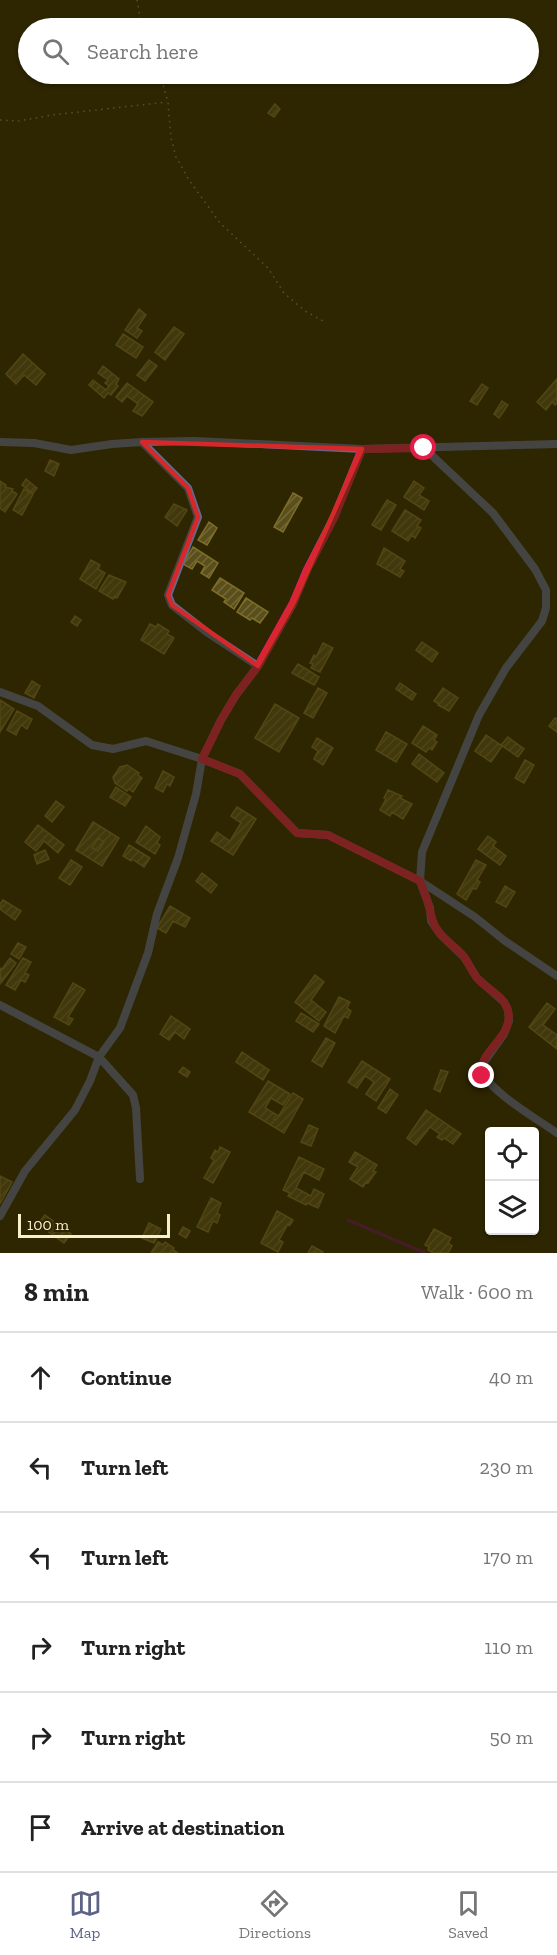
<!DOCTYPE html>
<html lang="en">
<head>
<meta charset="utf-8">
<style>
	body { margin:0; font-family:"Zilla Slab",serif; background:#f6f6f6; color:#222 }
	.controls { position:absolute; right:18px; bottom:18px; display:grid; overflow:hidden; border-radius:6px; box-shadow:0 2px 4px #0004 }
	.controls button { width:54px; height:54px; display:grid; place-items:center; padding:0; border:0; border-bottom:2px solid #e0e0e0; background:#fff; color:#222; font:30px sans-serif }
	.scale { position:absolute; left:18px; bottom:15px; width:152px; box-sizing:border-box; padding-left:6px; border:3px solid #f8efce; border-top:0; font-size:16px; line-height:21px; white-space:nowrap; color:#f8efce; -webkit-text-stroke:4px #2e2601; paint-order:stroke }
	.stop { position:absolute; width:18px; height:18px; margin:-14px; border:4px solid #e11d48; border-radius:50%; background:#fff }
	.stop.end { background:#e11d48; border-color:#fff; box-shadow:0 2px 6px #0008 }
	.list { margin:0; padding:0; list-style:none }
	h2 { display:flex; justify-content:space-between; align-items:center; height:78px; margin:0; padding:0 24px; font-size:26px }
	h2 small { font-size:20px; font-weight:400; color:#767676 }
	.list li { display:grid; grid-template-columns:39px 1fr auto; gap:18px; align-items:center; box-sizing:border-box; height:90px; padding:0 24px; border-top:2px solid #e0e0e0 }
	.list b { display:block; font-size:22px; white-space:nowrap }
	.list em { font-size:20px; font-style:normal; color:#767676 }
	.icon { flex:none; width:33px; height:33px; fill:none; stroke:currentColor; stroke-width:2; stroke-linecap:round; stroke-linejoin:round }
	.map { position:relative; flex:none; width:557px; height:1253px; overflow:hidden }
	.search { position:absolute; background:#fff; box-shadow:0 2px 4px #0004; left:18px; right:18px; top:18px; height:66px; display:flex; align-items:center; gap:15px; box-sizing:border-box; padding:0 21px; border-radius:33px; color:#767676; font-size:22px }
	.sheet { height:618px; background:#fff }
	nav { display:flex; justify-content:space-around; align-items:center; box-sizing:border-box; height:84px; border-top:2px solid #e0e0e0; background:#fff; font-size:16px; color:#767676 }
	nav a { display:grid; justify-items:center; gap:3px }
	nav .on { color:#5c6384 }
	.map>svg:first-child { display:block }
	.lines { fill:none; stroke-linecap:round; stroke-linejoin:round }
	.stream { stroke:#641157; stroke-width:3 }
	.building { fill:url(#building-hatch); stroke:#7e6e2a; stroke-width:1.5; fill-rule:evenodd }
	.path { stroke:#8c8461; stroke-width:1.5; stroke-dasharray:1.5 4.5; stroke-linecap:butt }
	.street { stroke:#616990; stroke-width:8 }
	.route { stroke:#e11d48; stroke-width:8 }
	.marked { fill:none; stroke:#d62828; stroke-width:4.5; stroke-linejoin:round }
</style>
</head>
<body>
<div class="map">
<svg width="557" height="1253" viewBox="0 0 557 1253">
	<defs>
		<pattern id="building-hatch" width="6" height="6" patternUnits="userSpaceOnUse" patternTransform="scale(1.5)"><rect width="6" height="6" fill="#5a4e1a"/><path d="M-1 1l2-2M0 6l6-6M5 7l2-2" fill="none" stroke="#72683a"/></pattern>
	</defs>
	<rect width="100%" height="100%" fill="#2e2601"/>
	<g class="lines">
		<path class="stream" d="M348 1220 425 1253"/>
	</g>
	<path class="building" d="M275 104 280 109 274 117 268 113Z
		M139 309 146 315 137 328 142 331 137 338 125 330Z
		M174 327 184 334 165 360 155 352Z
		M123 334 143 347 136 358 116 345Z
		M23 354 45 374 36 385 24 375 16 384 6 374Z
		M149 360 157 366 145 381 137 375Z
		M103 366 119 379 116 384 118 386 111 395 108 393 104 398 89 385 93 380 106 390 109 386 105 383 108 380 98 373Z
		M557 379V403L555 405 552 402 546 410 537 402Z
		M127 383 153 402 142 416 133 411 138 404 127 396 122 402 116 397Z
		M482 384 488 388 477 405 470 401Z
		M502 401 508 405 499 418 494 414Z
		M50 460 59 464 54 476 45 471Z
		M26 479 37 488 33 493 22 485Z
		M0 481 6 485 5 487 13 489 12 491 17 494 5 512 0 508Z
		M414 481 424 488 419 495 429 501 424 510 404 497Z
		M24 489 33 494 22 515 13 510Z
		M293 493 302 498 283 532 274 527Z
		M387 500 396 505 381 530 372 525Z
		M174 504 187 510 177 526 165 517Z
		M405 510 421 520 417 526 421 528 415 538 412 535 408 541 392 531Z
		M209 522 217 528 207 545 198 540Z
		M193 547 218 563 209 578 201 573 205 566 197 561 192 569 183 564Z
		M384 548 405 561 400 569 404 571 400 577 377 564Z
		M91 560 100 565 98 569 105 573 96 589 80 579Z
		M109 575 126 582 117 598 115 597 113 599 99 591Z
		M220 578 244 593 234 609 224 602 226 599 212 590Z
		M246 598 268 612 260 623 252 618 250 620 237 612Z
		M75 616 81 620 77 626 71 622Z
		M150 624 156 627 158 624 169 631 167 634 174 638 164 654 141 640Z
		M422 642 438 653 432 662 416 650Z
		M323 643 333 648 320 672 311 668 313 664 310 663 314 655 316 657Z
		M298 664 319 677 314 685 292 673Z
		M32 681 40 686 34 698 25 693Z
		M400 683 416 694 412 700 396 689Z
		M318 688 327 693 313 718 304 713Z
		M443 688 458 698 449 711 438 705 439 704 434 701Z
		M0 700 14 709 0 732Z
		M275 704 299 718 279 752 255 738Z
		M17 711 32 719 27 729 21 725 16 735 7 730Z
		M555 718 557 719V732L549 726Z
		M423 726 437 735 434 740 437 742 432 750 429 748 426 752 412 743Z
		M386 732 407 744 396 762 376 750Z
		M486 735 502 746 491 762 475 751Z
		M508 737 524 749 518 757 501 745Z
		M317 738 333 748 323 765 314 759 318 751 312 747Z
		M419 754 444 773 437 782 412 764Z
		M525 760 534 765 524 783 515 778Z
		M127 765 139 773 138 775 142 778 133 792 129 789 127 791 115 783 113 777 120 767Z
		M163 771 174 777 170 786 167 784 163 792 155 788Z
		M116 787 131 797 125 806 110 797Z
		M388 790 402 796 400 798 412 804 403 819 392 812 390 816 380 810 386 799 384 798Z
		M56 801 64 807 52 822 45 816Z
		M237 807 256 819 233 855 211 841 217 832 230 841 241 823 231 816Z
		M93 822 119 838 102 866 76 850ZM98 838 104 842 98 851 92 848Z
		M38 825 64 845 58 853 44 841 36 851 25 842Z
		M146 826 160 837 157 843 160 845 155 854 136 842Z
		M488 836 496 842 493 846 506 856 500 865 478 849Z
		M98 838 104 842 98 851 92 848Z
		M129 845 150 858 144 867 132 859 131 861 123 856Z
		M45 850 49 859 37 864 34 855Z
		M71 860 82 867 70 885 59 878Z
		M476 860 486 865 477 880 480 882 476 889 473 888 466 900 457 894Z
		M202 873 217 885 211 893 196 881Z
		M505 886 515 892 506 907 496 902Z
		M3 900 21 911 15 920 0 909V904Z
		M170 906 190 918 185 927 173 921 166 933 157 928Z
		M18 943 26 947 19 959 11 954Z
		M10 958 16 963 1 983 0 968 2 969Z
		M23 958 31 962 25 973 29 975 25 982 21 980 15 990 6 985Z
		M315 975 324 982 311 1000 326 1012 319 1021 295 1002Z
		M73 983 85 990 68 1017 73 1019 69 1025 54 1017Z
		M339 997 350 1002 347 1008 351 1011 348 1018 344 1016 335 1033 324 1026Z
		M547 1003 555 1009 543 1025 557 1035V1049L529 1027Z
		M301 1013 319 1024 313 1032 296 1021Z
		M171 1016 190 1029 184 1039 175 1032 169 1040 160 1034Z
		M326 1038 335 1043 322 1067 312 1061Z
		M242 1052 269 1070 263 1080 236 1062Z
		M362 1061 390 1079 376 1101 366 1094 374 1082 365 1076 357 1088 348 1082Z
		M183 1067 190 1072 187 1077 179 1072Z
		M441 1070 448 1072 440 1092 434 1089Z
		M268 1081 290 1094 283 1105 271 1098 265 1108 277 1115 274 1119 276 1120 293 1093 303 1099 284 1133 249 1112Z
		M390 1089 398 1095 386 1113 378 1108Z
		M426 1110 461 1134 453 1144 444 1138 442 1140 437 1137 440 1134 430 1127 416 1145 407 1138Z
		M309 1125 318 1129 311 1146 301 1142Z
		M220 1147 230 1152 213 1183 204 1178 214 1160 211 1158 215 1150 218 1152Z
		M355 1152 377 1165 373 1171 376 1172 368 1183 366 1182 363 1187 350 1179 358 1167 349 1162Z
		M299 1157 324 1169 319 1180 304 1172 296 1188 311 1196 314 1189 324 1194 318 1208 307 1203 306 1205 288 1196 290 1193 283 1190Z
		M0 1176 12 1182 0 1204Z
		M211 1198 221 1203 217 1213 220 1215 217 1223 213 1221 208 1232 197 1227Z
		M277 1211 293 1220 290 1225 288 1224 279 1240 283 1242 278 1252 261 1243Z
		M45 1215 71 1234 64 1243 38 1224Z
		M149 1223 161 1229 154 1243 142 1238Z
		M183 1227 190 1231 186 1238 179 1234Z
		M434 1229 451 1238 448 1243 452 1246 448 1253H433L428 1250 429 1247 425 1245Z
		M158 1242 163 1245 165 1242 174 1248 173 1250 178 1253H151Z
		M312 1246 323 1252 322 1253H308Z"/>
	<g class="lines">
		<path class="path" d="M137 0 142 28
			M160 74 168 102 171 138 176 157 189 180 220 223 268 268 284 293 305 311 323 321
			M0 120 19 121 52 115 167 102"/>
		<path class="street" d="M0 442 34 443 71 450 112 444 142 442 195 441 362 449 557 444
			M142 442 188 488 198 517 168 595 172 605 208 633 258 666
			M424 448 493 513 535 569 546 590V608L542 621 506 668 479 715 422 852 420 881 430 908 431 921 440 934 464 957 477 978 504 1002 508 1010 509 1021 504 1034 480 1068C487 1090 537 1119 557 1133
			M0 692 38 706 92 745 113 749 146 741 202 759 240 774 297 833 328 835 420 881 475 917 505 941 557 976
			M0 1005 99 1057 133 1095 136 1108 140 1179
			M0 1216 25 1171 75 1110 90 1081 99 1057 120 1028 148 953 157 914 178 858 196 794 202 759 221 720 236 695 258 666 293 604 307 570 334 517 362 449"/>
	</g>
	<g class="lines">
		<path class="route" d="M424 448 362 449 334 518 307 570 293 603 258 666 236 695 221 720 202 759 240 774 297 833 328 835 420 881C423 889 427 898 429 907 432 917 432 924 439 932 446 942 458 948 465 958 469 964 472 972 477 978 486 989 505 996 508 1011 515 1037 475 1053 482 1076"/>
	</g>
	<path d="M0 0H557V1253H0ZM142 442 362 449 293 604 258 666 172 605 168 595 198 517 188 488Z" fill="#2e2601" fill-opacity=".55" fill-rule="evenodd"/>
	<path class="marked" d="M142 442 362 449 293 604 258 666 172 605 168 595 198 517 188 488Z"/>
</svg>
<div class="controls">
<button><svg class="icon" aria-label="locate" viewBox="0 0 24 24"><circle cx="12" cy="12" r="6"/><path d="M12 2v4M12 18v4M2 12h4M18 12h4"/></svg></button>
<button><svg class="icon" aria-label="layers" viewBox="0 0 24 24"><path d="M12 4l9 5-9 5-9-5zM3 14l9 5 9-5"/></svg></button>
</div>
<div class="scale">100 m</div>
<div class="stop" style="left:424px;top:448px"></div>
<div class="stop end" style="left:482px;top:1076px"></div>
<div class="search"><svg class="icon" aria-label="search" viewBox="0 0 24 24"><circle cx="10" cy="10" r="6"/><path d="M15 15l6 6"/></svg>Search here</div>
</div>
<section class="sheet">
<h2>8 min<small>Walk · 600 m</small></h2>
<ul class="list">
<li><svg class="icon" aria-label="ahead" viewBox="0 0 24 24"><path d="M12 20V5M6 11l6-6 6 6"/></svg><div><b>Continue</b></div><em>40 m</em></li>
<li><svg class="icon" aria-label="left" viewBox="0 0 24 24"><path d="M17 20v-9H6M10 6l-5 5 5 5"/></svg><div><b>Turn left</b></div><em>230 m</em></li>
<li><svg class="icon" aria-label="left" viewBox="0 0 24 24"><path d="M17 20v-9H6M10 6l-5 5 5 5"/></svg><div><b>Turn left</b></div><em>170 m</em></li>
<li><svg class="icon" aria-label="right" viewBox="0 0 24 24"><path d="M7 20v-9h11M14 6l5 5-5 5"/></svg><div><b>Turn right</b></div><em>110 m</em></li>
<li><svg class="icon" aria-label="right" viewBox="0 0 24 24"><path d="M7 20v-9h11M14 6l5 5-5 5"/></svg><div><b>Turn right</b></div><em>50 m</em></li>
<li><svg class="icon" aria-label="arrive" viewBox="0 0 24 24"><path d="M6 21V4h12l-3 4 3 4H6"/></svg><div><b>Arrive at destination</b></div></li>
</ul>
</section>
<nav>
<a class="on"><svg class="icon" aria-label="map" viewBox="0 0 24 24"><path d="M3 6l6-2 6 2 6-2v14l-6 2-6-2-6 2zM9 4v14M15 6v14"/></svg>Map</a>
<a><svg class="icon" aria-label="directions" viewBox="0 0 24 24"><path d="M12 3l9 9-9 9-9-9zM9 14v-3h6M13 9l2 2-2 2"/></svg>Directions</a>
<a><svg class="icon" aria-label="saved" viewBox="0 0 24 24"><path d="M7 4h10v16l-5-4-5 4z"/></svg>Saved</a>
</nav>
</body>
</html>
